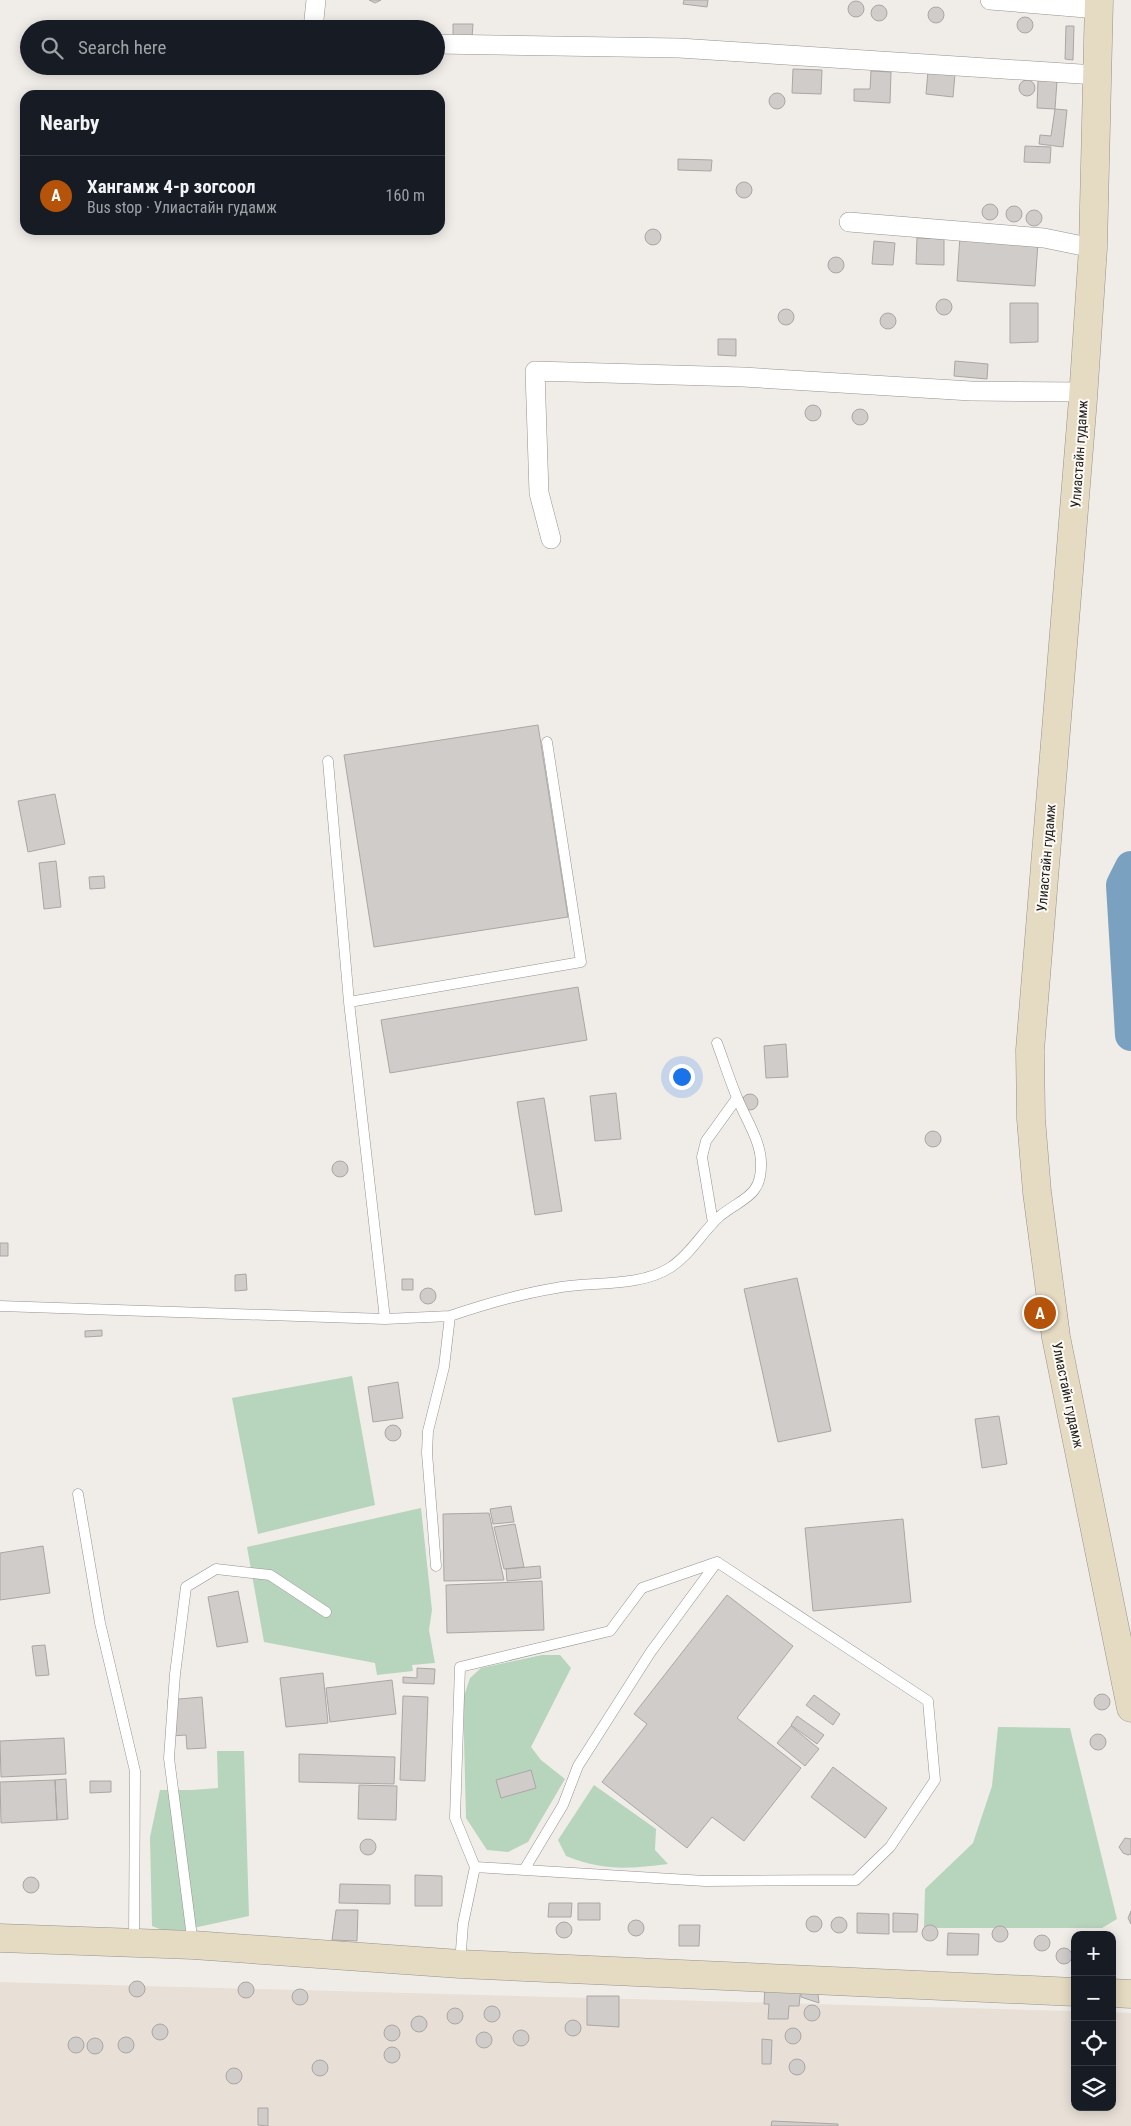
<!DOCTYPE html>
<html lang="en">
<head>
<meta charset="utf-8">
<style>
	body { margin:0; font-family:"Roboto Condensed",sans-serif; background:#242831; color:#f1f3f6 }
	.controls { position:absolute; right:15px; bottom:15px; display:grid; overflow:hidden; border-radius:10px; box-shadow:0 2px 12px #0003 }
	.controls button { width:45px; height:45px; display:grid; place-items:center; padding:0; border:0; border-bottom:1px solid #363941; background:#171b24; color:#f1f3f6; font:25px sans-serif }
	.you { position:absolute; left:681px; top:1076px; width:18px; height:18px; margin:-12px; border:4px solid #fff; border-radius:50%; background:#1a73e8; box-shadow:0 0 0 8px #1a73e833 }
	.badge { display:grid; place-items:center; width:32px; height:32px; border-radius:50%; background:#b45309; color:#fff; font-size:16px; font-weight:700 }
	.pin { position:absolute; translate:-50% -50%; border:2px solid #fff; box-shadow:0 1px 5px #0006 }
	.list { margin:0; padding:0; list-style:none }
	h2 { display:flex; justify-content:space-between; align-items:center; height:65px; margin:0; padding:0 20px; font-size:21px }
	h2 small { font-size:16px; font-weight:400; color:#9ea1a6 }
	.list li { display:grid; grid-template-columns:32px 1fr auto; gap:15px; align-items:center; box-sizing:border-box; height:80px; padding:0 20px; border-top:1px solid #363941 }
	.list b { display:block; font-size:19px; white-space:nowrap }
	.list p { margin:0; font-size:16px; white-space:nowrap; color:#9ea1a6 }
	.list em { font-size:16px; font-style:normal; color:#9ea1a6 }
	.icon { flex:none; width:28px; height:28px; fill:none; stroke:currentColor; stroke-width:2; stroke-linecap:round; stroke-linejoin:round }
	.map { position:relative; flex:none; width:1131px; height:2126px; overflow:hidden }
	.search { position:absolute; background:#171b24; box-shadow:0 2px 12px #0003; left:20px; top:20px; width:425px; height:55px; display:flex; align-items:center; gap:12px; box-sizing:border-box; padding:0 18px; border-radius:28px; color:#9ea1a6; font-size:19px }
	.panel { position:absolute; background:#171b24; box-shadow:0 2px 12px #0003; left:20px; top:90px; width:425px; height:145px; border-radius:15px }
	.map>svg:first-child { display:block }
	.built { fill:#e8e0d6 }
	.green { fill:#b7d4bc }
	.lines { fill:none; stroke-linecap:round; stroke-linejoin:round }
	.river { stroke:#7aa1c0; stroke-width:32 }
	.building { fill:#d0ccca; stroke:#aba6a5 }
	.lane-casing { stroke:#95928f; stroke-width:11 }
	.street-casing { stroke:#95928f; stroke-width:20 }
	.secondary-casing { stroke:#95928f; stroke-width:29 }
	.lane { stroke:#fff; stroke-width:10 }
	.street { stroke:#fff; stroke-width:19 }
	.secondary { stroke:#e5dac2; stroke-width:28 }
	.labels { text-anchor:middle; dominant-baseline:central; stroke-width:4; stroke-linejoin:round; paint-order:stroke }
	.street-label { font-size:14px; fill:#1f1e1c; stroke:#fdfaf6 }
</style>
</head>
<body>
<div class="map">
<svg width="1131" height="2126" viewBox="0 0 1131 2126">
	<rect width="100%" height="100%" fill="#f0ede9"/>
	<path class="built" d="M0 1982 1075 2011V2107H1112V2012L1131 2013V2126H0Z"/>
	<path class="green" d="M352 1376 375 1505 258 1534 232 1398Z
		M421 1508 432 1610 429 1630 435 1663 412 1665 413 1671 377 1675 375 1663 264 1642 247 1547Z
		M542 1655H560L571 1668 531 1747 541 1760 565 1779 528 1842 508 1852 487 1850 466 1818 463 1699 470 1678 481 1668Z
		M998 1727 1070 1728 1117 1919 1102 1928H924L925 1889 973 1843 992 1786Z
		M217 1751H244L249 1916 170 1933 152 1926 150 1837 160 1790H192L218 1788Z
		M594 1785 656 1829 655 1850 668 1864C629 1869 603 1871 566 1856L558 1840Z"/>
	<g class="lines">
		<path class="river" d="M1131 867 1122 885 1131 1035"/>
	</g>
	<path class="building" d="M369 0H381L375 3Z
		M684 0H708L707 7 683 4Z
		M848 9a8 8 0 1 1 16 0a8 8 0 1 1-16 0Z
		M871 13a8 8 0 1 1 16 0a8 8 0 1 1-16 0Z
		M928 15a8 8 0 1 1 16 0a8 8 0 1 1-16 0Z
		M1017 25a8 8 0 1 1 16 0a8 8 0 1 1-16 0Z
		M453 24H473L472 38 453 37Z
		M1066 26H1074L1073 60 1065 59Z
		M793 69 822 70 821 94 792 93Z
		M871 71 891 72 890 103 854 101V89H870Z
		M928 71 955 74 953 97 926 94Z
		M1019 88a8 8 0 1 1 16 0a8 8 0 1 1-16 0Z
		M1038 80 1057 81 1055 109 1037 108Z
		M769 101a8 8 0 1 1 16 0a8 8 0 1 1-16 0Z
		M1055 109 1067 110 1063 147 1039 144 1040 135 1051 136Z
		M1025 146 1051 147 1050 163 1024 162Z
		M678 159 712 160 711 171 678 170Z
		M736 190a8 8 0 1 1 16 0a8 8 0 1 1-16 0Z
		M982 212a8 8 0 1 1 16 0a8 8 0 1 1-16 0Z
		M1006 214a8 8 0 1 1 16 0a8 8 0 1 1-16 0Z
		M1026 218a8 8 0 1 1 16 0a8 8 0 1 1-16 0Z
		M645 237a8 8 0 1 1 16 0a8 8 0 1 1-16 0Z
		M960 236 1038 242 1035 286 957 281Z
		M917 238 944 239V265L916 264Z
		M874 241 895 243 893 265 872 264Z
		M828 265a8 8 0 1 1 16 0a8 8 0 1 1-16 0Z
		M936 307a8 8 0 1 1 16 0a8 8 0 1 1-16 0Z
		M1010 303H1038V342L1010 343Z
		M778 317a8 8 0 1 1 16 0a8 8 0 1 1-16 0Z
		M880 321a8 8 0 1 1 16 0a8 8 0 1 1-16 0Z
		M718 339H736V356L718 355Z
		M955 361 988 364 987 379 954 376Z
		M805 413a8 8 0 1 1 16 0a8 8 0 1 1-16 0Z
		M852 417a8 8 0 1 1 16 0a8 8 0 1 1-16 0Z
		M538 725 568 917 374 947 344 755Z
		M55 794 65 844 28 852 18 801Z
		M56 861 61 907 44 909 39 863Z
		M104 876 105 888 90 889 89 877Z
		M578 987 587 1040 390 1073 381 1020Z
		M786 1044 788 1077 766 1078 764 1046Z
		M616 1093 621 1139 595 1141 590 1096Z
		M742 1102a8 8 0 1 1 16 0a8 8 0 1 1-16 0Z
		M544 1098 562 1211 535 1215 517 1102Z
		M925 1139a8 8 0 1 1 16 0a8 8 0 1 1-16 0Z
		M332 1169a8 8 0 1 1 16 0a8 8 0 1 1-16 0Z
		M0 1243H8V1256H0Z
		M246 1274 247 1290 235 1291V1275Z
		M797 1278 831 1431 778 1442 744 1289Z
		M402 1279H413V1290H402Z
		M420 1296a8 8 0 1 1 16 0a8 8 0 1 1-16 0Z
		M102 1330V1336L85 1337V1331Z
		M398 1382 403 1418 373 1422 368 1387Z
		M999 1416 1007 1464 982 1468 975 1419Z
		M385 1433a8 8 0 1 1 16 0a8 8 0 1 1-16 0Z
		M511 1506 514 1522 493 1524 490 1509Z
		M489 1513 504 1580 444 1581 443 1514Z
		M903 1519 911 1602 813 1611 805 1528Z
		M515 1524 524 1567 504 1569 494 1527Z
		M43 1546 50 1593 0 1600V1553Z
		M540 1566 541 1578 507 1581 506 1569Z
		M542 1581 544 1630 447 1633 446 1585Z
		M238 1591 248 1642 217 1647 208 1597Z
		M727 1595 793 1646 737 1718 801 1768 744 1841 712 1817 687 1848 602 1782 647 1724 634 1714Z
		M45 1645 49 1675 36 1676 32 1646Z
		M417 1668 435 1669 434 1684 403 1683V1677L417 1678Z
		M323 1673 328 1723 286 1727 280 1678Z
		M392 1680 396 1714 330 1722 326 1688Z
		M1094 1702a8 8 0 1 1 16 0a8 8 0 1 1-16 0Z
		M814 1695 840 1714 833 1725 806 1705Z
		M403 1696 428 1697 425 1781 400 1780Z
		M202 1697 206 1748 187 1749 186 1735 171 1736 168 1700Z
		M797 1716 824 1735 817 1744 791 1725Z
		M791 1726 819 1749 805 1766 777 1743Z
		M1090 1742a8 8 0 1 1 16 0a8 8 0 1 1-16 0Z
		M64 1738 66 1774 1 1777 0 1741Z
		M299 1754 395 1757 394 1784 299 1782Z
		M833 1767 887 1808 865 1838 811 1797Z
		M531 1770 536 1788 501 1798 496 1780Z
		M66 1779 68 1819 57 1820 55 1780Z
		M55 1780 57 1820 1 1823 0 1782Z
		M90 1781H111V1792L90 1793Z
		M359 1785 397 1786 396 1820 358 1819Z
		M1125 1838 1131 1839V1854L1128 1855 1123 1853 1119 1847Z
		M360 1847a8 8 0 1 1 16 0a8 8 0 1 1-16 0Z
		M415 1875 442 1876V1906H415Z
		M23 1885a8 8 0 1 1 16 0a8 8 0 1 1-16 0Z
		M340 1884 390 1885V1904L339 1903Z
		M549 1903H572L571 1917H548Z
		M578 1903H600V1920H578Z
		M336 1910H358L357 1941 332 1940Z
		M1131 1911V1924L1128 1918Z
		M857 1913 889 1914V1934L857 1933Z
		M893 1913 918 1914 917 1932H893Z
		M806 1924a8 8 0 1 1 16 0a8 8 0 1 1-16 0Z
		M831 1925a8 8 0 1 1 16 0a8 8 0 1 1-16 0Z
		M628 1928a8 8 0 1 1 16 0a8 8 0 1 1-16 0Z
		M556 1930a8 8 0 1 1 16 0a8 8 0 1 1-16 0Z
		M922 1933a8 8 0 1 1 16 0a8 8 0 1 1-16 0Z
		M679 1925H700L699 1946H679Z
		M992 1934a8 8 0 1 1 16 0a8 8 0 1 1-16 0Z
		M948 1933 979 1934 978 1955H947Z
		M1034 1943a8 8 0 1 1 16 0a8 8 0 1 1-16 0Z
		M1056 1956a8 8 0 1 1 16 0a8 8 0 1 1-16 0Z
		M129 1989a8 8 0 1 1 16 0a8 8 0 1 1-16 0Z
		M238 1990a8 8 0 1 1 16 0a8 8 0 1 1-16 0Z
		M765 1987H801L799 2006H789L788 2019H768L769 2004H764Z
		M801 1987 818 1994 819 2003 801 1997Z
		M292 1997a8 8 0 1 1 16 0a8 8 0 1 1-16 0Z
		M587 1996H619V2027L587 2025Z
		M804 2013a8 8 0 1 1 16 0a8 8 0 1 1-16 0Z
		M484 2014a8 8 0 1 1 16 0a8 8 0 1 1-16 0Z
		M447 2016a8 8 0 1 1 16 0a8 8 0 1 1-16 0Z
		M411 2024a8 8 0 1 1 16 0a8 8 0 1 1-16 0Z
		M565 2028a8 8 0 1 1 16 0a8 8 0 1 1-16 0Z
		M152 2032a8 8 0 1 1 16 0a8 8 0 1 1-16 0Z
		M384 2033a8 8 0 1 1 16 0a8 8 0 1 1-16 0Z
		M785 2036a8 8 0 1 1 16 0a8 8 0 1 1-16 0Z
		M513 2038a8 8 0 1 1 16 0a8 8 0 1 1-16 0Z
		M476 2040a8 8 0 1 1 16 0a8 8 0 1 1-16 0Z
		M68 2045a8 8 0 1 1 16 0a8 8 0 1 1-16 0Z
		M118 2045a8 8 0 1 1 16 0a8 8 0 1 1-16 0Z
		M87 2046a8 8 0 1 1 16 0a8 8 0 1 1-16 0Z
		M762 2039 772 2040 771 2064H762Z
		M384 2055a8 8 0 1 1 16 0a8 8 0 1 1-16 0Z
		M789 2067a8 8 0 1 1 16 0a8 8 0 1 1-16 0Z
		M312 2068a8 8 0 1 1 16 0a8 8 0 1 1-16 0Z
		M226 2076a8 8 0 1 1 16 0a8 8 0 1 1-16 0Z
		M258 2108H268V2126L258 2125Z
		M772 2121 838 2124V2126H771Z"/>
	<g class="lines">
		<defs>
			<path id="lane" d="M328 761 349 1002 581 962 547 742
				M349 1002 385 1319
				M713 1223 702 1157 706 1141 737 1098
				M0 1306 385 1319 450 1316
				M78 1494 100 1623 135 1771 134 1942
				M436 1566 427 1453 428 1431 444 1367 450 1316C485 1304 520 1294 556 1288 592 1281 639 1288 671 1267 691 1254 702 1232 720 1216 742 1198 762 1197 761 1163 761 1142 746 1119 738 1100 730 1081 724 1062 717 1043
				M524 1870 563 1805 578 1766 650 1653 717 1562
				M193 1945 169 1758 175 1674 186 1587 216 1569 270 1575 326 1612
				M460 1963 463 1924 475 1867 455 1818 460 1667 610 1631 642 1588 717 1562 928 1701 935 1780 890 1847 856 1880 705 1881 475 1867"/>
			<path id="street" d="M990 0 1098 9
				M313 29 316 0
				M436 44 679 48 1096 75
				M849 222 1044 238 1093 248
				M551 539 539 493 535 371 743 377 971 391 1083 392"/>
			<path id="secondary" d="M1099 0 1093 248 1083 399 1030 1050 1031 1119 1037 1192 1056 1337 1131 1708
				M0 1938 193 1945 460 1964 1075 1992
				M1112 1993 1131 1994"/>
		</defs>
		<use href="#lane" class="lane-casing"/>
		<use href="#street" class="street-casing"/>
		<use href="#secondary" class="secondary-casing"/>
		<use href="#lane" class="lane"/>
		<use href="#street" class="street"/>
		<use href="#secondary" class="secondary"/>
	</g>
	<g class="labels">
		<g class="street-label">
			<text transform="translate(1079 454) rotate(-86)">Улиастайн гудамж</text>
			<text transform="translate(1046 858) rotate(-85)">Улиастайн гудамж</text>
			<text transform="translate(1068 1395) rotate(78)">Улиастайн гудамж</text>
		</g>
	</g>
</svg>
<div class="controls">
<button>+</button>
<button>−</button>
<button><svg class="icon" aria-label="locate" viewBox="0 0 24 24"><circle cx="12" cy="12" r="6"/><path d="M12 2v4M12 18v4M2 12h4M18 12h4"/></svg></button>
<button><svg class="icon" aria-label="layers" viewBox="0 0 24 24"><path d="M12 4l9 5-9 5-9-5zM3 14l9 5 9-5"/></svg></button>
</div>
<div class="you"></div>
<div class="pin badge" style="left:1040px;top:1313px">A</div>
<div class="search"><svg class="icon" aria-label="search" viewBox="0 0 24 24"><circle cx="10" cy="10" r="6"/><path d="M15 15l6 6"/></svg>Search here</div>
<section class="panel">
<h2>Nearby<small></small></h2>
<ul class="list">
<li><span class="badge">A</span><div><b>Хангамж 4-р зогсоол</b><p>Bus stop · Улиастайн гудамж</p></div><em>160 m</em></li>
</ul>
</section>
</div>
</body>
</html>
